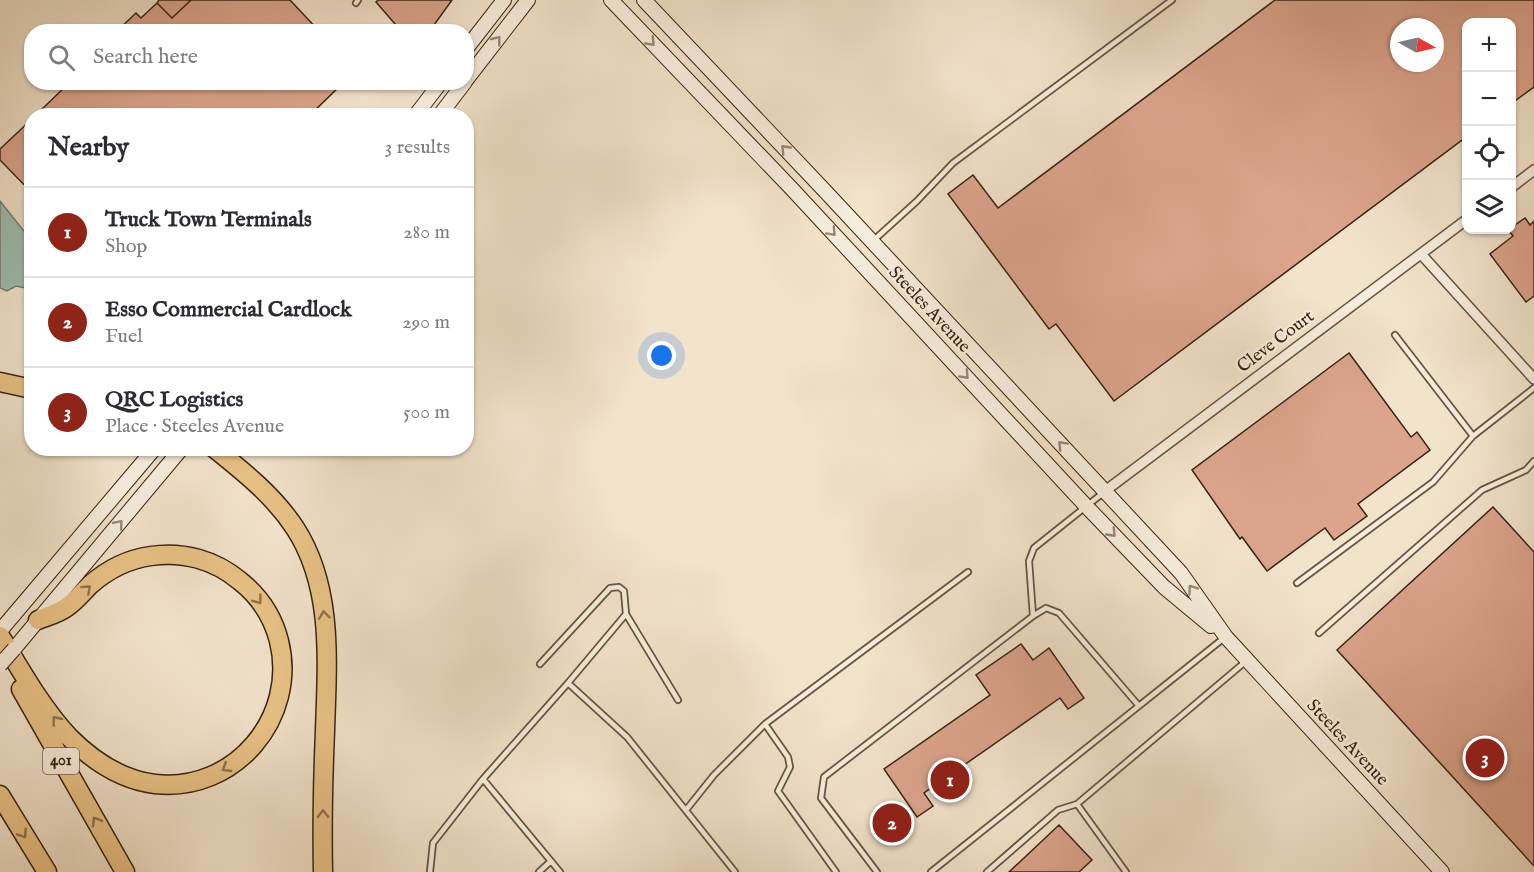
<!DOCTYPE html>
<html lang="en">
<head>
<meta charset="utf-8">
<style>
	body { margin:0; font-family:"IM FELL English",serif; background:#f2f2f3; color:#2b2b33 }
	.controls { position:absolute; right:18px; top:18px; display:grid; overflow:hidden; border-radius:12px; box-shadow:0 2px 4px #0004 }
	.controls button { width:54px; height:54px; display:grid; place-items:center; padding:0; border:0; border-bottom:2px solid #e1e1e2; background:#fff; color:#2b2b33; font:30px sans-serif }
	.compass { position:absolute; left:1390px; top:18px; width:54px; height:54px; border-radius:50%; background:#fff; box-shadow:0 2px 4px #0004; rotate:98deg }
	.you { position:absolute; left:662px; top:356px; width:21px; height:21px; margin:-15px; border:4px solid #fff; border-radius:50%; background:#1a73e8; box-shadow:0 0 0 9px #1a73e833 }
	.badge { display:grid; place-items:center; width:39px; height:39px; border-radius:50%; background:#8f2418; color:#fff; font-size:20px; font-weight:700 }
	.pin { position:absolute; translate:-50% -50%; border:3px solid #fff; box-shadow:0 2px 6px #0006 }
	.list { margin:0; padding:0; list-style:none }
	h2 { display:flex; justify-content:space-between; align-items:center; height:78px; margin:0; padding:0 24px; font-size:26px }
	h2 small { font-size:20px; font-weight:400; color:#7c7c81 }
	.list li { display:grid; grid-template-columns:39px 1fr auto; gap:18px; align-items:center; box-sizing:border-box; height:90px; padding:0 24px; border-top:2px solid #e1e1e2 }
	.list b { display:block; font-size:22px; white-space:nowrap }
	.list p { margin:0; font-size:20px; white-space:nowrap; color:#7c7c81 }
	.list em { font-size:20px; font-style:normal; color:#7c7c81 }
	.icon { flex:none; width:33px; height:33px; fill:none; stroke:currentColor; stroke-width:2; stroke-linecap:round; stroke-linejoin:round }
	.map { position:relative; flex:none; width:1534px; height:872px; overflow:hidden }
	.search { position:absolute; background:#fff; box-shadow:0 2px 4px #0004; left:24px; top:24px; width:450px; height:66px; display:flex; align-items:center; gap:15px; box-sizing:border-box; padding:0 21px; border-radius:24px; color:#7c7c81; font-size:22px }
	.panel { position:absolute; background:#fff; box-shadow:0 2px 4px #0004; left:24px; top:108px; width:450px; height:348px; border-radius:24px }
	.map>svg:first-child { display:block }
	.water { fill:#9cbfb1; stroke:#748171; stroke-width:1.5 }
	.building { fill:#dca48d; stroke:#382412; stroke-width:1.5; fill-rule:evenodd }
	.lines { fill:none; stroke-linecap:round; stroke-linejoin:round }
	.lane-casing { stroke:#665440; stroke-width:8 }
	.street-casing { stroke:#665440; stroke-width:12 }
	.secondary-casing { stroke:#382412; stroke-width:16 }
	.highway-casing { stroke:#382412; stroke-width:21 }
	.lane { stroke:#f7eddd; stroke-width:4.5 }
	.street { stroke:#f7eddd; stroke-width:9 }
	.secondary { stroke:#f7eddd; stroke-width:14 }
	.highway { stroke:#e9c286; stroke-width:18 }
	.secondary-bridge-casing { stroke:#382412; stroke-width:16; stroke-linecap:butt }
	.secondary-bridge { stroke:#f7eddd; stroke-width:14 }
	.oneway { stroke:#988878 }
	.oneway2 { stroke:#90734c }
	.labels { text-anchor:middle; dominant-baseline:central; stroke-width:5; stroke-linejoin:round; paint-order:stroke }
	.shield { fill:#f7eddd; stroke:#71604f; stroke-width:1.5 }
	.shield-label { font-size:16px; font-weight:bold; fill:#382412 }
	.street-label { font-size:18px; fill:#382412; stroke:#f7eddd }
</style>
</head>
<body>
<div class="map">
<svg width="1534" height="872" viewBox="0 0 1534 872">
	<rect width="100%" height="100%" fill="#f2e3cb"/>
	<filter id="stains"><feTurbulence type="fractalNoise" baseFrequency=".00333" numOctaves="4"/><feColorMatrix values="0 0 0 0 .2 0 0 0 0 .09 0 0 0 0 .02 0 0 0 .5 -.17"/></filter>
	<radialGradient id="worn" r=".72"><stop offset=".6" stop-color="#630" stop-opacity="0"/><stop offset="1" stop-color="#630" stop-opacity=".3"/></radialGradient>
	<path class="water" d="M0 201 31 240V289L16 286 7 291 0 288Z"/>
	<path class="building" d="M159 0H191L172 18 157 3Z
		M191 0H290L320 32H116L136 13 141 18 157 3 172 18Z
		M378 0H452L429 32H402L376 2Z
		M1275 0H1534V87L1512 103V22H1466V137L1114 401 1056 324 1049 329 948 194 973 175 998 208ZM1399 27H1435V63H1399Z
		M70 82H341L342 84 309 116H35Z
		M32 119V193L0 160V149Z
		M1525 218 1530 225 1534 221V296L1526 302 1490 254 1513 236 1508 230Z
		M1349 353 1411 437 1417 432 1430 450 1358 504 1367 516 1334 540 1325 528 1267 571 1242 537 1240 539 1192 470Z
		M1493 507 1534 552V866L1337 650Z
		M1021 644 1033 660 1049 648 1084 698 1068 709 1060 698 924 793 933 806 917 817 884 769 990 695 976 675Z
		M1059 825 1092 860 1079 872H1009Z"/>
	<g class="lines">
		<defs>
			<path id="lane" d="M356 3 358 0
				M874 240 917 201 953 163 1172 0
				M1395 335 1473 436 1534 388
				M1297 583 1433 482 1473 436
				M1033 616 1029 561 1034 548 1103 493
				M1319 633 1482 490 1526 470 1534 461
				M540 664 610 588 619 587 624 591 626 614
				M678 700 626 614 568 683 627 737 735 872
				M765 724 788 757 790 767 778 791 836 872
				M483 779 560 872
				M686 810 714 775 765 724 968 572
				M430 872 433 843 483 779 568 683
				M539 872 551 861
				M877 872 821 798 824 777 1033 616 1046 608 1059 613 1139 706
				M931 872 1224 638
				M987 872 1058 810 1077 804
				M1126 872 1077 804 1245 662"/>
			<path id="street" d="M1512 187 1534 170
				M1421 254 1534 379
				M1105 491 1466 220"/>
			<path id="secondary" d="M611 0 792 189 1086 506 1164 587 1211 626
				M644 0 825 191 1181 573 1226 637 1442 872
				M466 49 504 0
				M466 80 528 0
				M415 116 441 82
				M439 116 465 82
				M0 631 155 448
				M14 649 182 448"/>
			<path id="highway" d="M0 382 32 389
				M214 448C244 472 274 496 295 528 334 588 327 663 325 731 323 778 322 825 323 872
				M0 636C21 670 41 707 69 737 92 760 122 780 155 784 235 793 298 717 279 641 273 617 259 596 240 581 215 560 183 551 151 556 129 559 107 570 90 585 83 592 76 601 67 607 59 613 48 616 38 620
				M21 689 125 872
				M0 795 47 872"/>
		</defs>
		<use href="#lane" class="lane-casing"/>
		<use href="#street" class="street-casing"/>
		<use href="#secondary" class="secondary-casing"/>
		<use href="#highway" class="highway-casing"/>
		<use href="#lane" class="lane"/>
		<use href="#street" class="street"/>
		<use href="#secondary" class="secondary"/>
		<use href="#highway" class="highway"/>
		<defs>
			<path id="secondary-bridge" d="M0 665 14 649"/>
		</defs>
		<use href="#secondary-bridge" class="secondary-bridge-casing"/>
		<use href="#secondary-bridge" class="secondary-bridge"/>
	</g>
	<defs><path id="oneway-chevron" d="M-2-3.5L2.5 0L-2 3.5" fill="none" stroke-width="1.6" stroke-linecap="round" stroke-linejoin="round" transform="scale(1.5)"/></defs>
	<g class="oneway">
		<use href="#oneway-chevron" transform="translate(497 40) rotate(-52)"/>
		<use href="#oneway-chevron" transform="translate(651 42) rotate(46)"/>
		<use href="#oneway-chevron" transform="translate(785 149) rotate(-134)"/>
		<use href="#oneway-chevron" transform="translate(832 232) rotate(47)"/>
		<use href="#oneway-chevron" transform="translate(965 375) rotate(47)"/>
		<use href="#oneway-chevron" transform="translate(1062 445) rotate(-133)"/>
		<use href="#oneway-chevron" transform="translate(119 524) rotate(-50)"/>
		<use href="#oneway-chevron" transform="translate(1112 533) rotate(46)"/>
		<use href="#oneway-chevron" transform="translate(1192 589) rotate(-125)"/>
	</g>
	<g class="oneway2">
		<use href="#oneway-chevron" transform="translate(87 589) rotate(-42)"/>
		<use href="#oneway-chevron" transform="translate(258 600) rotate(53)"/>
		<use href="#oneway-chevron" transform="translate(324 615) rotate(-97)"/>
		<use href="#oneway-chevron" transform="translate(56 720) rotate(-129)"/>
		<use href="#oneway-chevron" transform="translate(226 768) rotate(149)"/>
		<use href="#oneway-chevron" transform="translate(323 814) rotate(-90)"/>
		<use href="#oneway-chevron" transform="translate(96 821) rotate(-120)"/>
		<use href="#oneway-chevron" transform="translate(23 834) rotate(57)"/>
	</g>
	<g class="labels">
		<rect class="shield" x="43" y="748" width="36" height="26" rx="4.5"/>
		<g class="shield-label">
			<text x="61" y="761">401</text>
		</g>
		<g class="street-label">
			<text transform="translate(929 310) rotate(47)">Steeles Avenue</text>
			<text transform="translate(1276 342) rotate(-37)">Cleve Court</text>
			<text transform="translate(1347 743) rotate(47)">Steeles Avenue</text>
		</g>
	</g>
	<rect width="100%" height="100%" filter="url(#stains)"/>
	<rect width="100%" height="100%" fill="url(#worn)"/>
</svg>
<div class="controls">
<button>+</button>
<button>−</button>
<button><svg class="icon" aria-label="locate" viewBox="0 0 24 24"><circle cx="12" cy="12" r="6"/><path d="M12 2v4M12 18v4M2 12h4M18 12h4"/></svg></button>
<button><svg class="icon" aria-label="layers" viewBox="0 0 24 24"><path d="M12 4l9 5-9 5-9-5zM3 14l9 5 9-5"/></svg></button>
</div>
<svg class="compass" viewBox="-18 -18 36 36"><path d="M0-13l5 13h-10z" fill="#e53935"/><path d="M0 13l5-13h-10z" fill="#7c7c81"/></svg>
<div class="you"></div>
<div class="pin badge" style="left:950px;top:780px">1</div>
<div class="pin badge" style="left:892px;top:823px">2</div>
<div class="pin badge" style="left:1485px;top:758px">3</div>
<div class="search"><svg class="icon" aria-label="search" viewBox="0 0 24 24"><circle cx="10" cy="10" r="6"/><path d="M15 15l6 6"/></svg>Search here</div>
<section class="panel">
<h2>Nearby<small>3 results</small></h2>
<ul class="list">
<li><span class="badge">1</span><div><b>Truck Town Terminals</b><p>Shop</p></div><em>280 m</em></li>
<li><span class="badge">2</span><div><b>Esso Commercial Cardlock</b><p>Fuel</p></div><em>290 m</em></li>
<li><span class="badge">3</span><div><b>QRC Logistics</b><p>Place · Steeles Avenue</p></div><em>500 m</em></li>
</ul>
</section>
</div>
</body>
</html>
